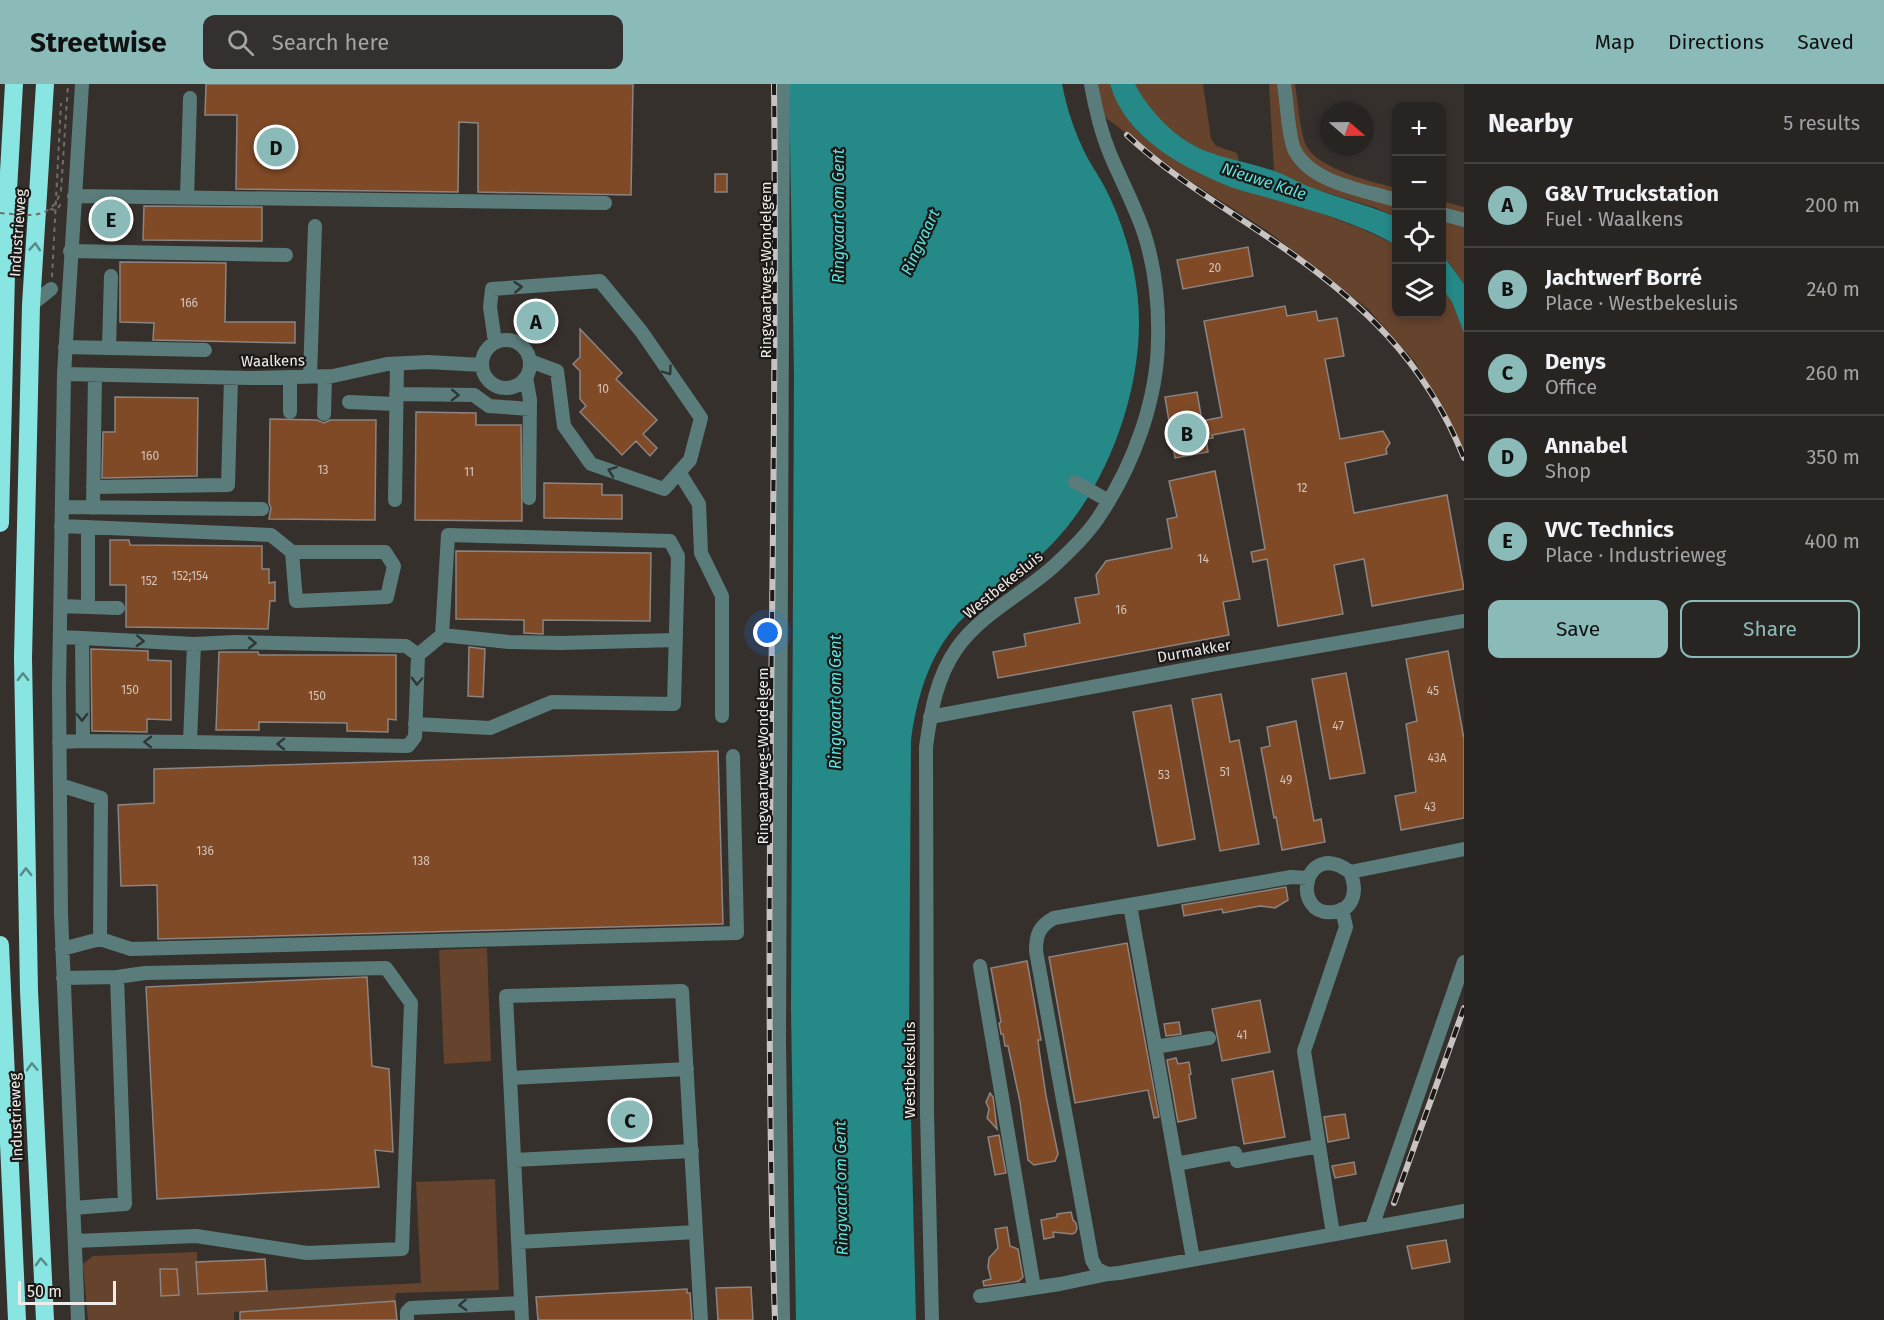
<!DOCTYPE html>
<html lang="en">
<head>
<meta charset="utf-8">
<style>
	body { margin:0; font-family:"Fira Sans",sans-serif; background:#34302f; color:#f1f3f6 }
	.controls { position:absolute; right:18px; top:18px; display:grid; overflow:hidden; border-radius:12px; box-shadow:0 3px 9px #0003 }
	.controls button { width:54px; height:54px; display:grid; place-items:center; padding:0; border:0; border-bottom:2px solid #444140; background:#282422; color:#f1f3f6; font:30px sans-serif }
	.compass { position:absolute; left:1320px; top:18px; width:54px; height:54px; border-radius:50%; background:#282422; box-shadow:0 3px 9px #0003; rotate:110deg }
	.scale { position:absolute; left:18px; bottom:15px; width:98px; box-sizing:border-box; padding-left:6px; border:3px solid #efebe9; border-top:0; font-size:16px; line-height:21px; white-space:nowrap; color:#efebe9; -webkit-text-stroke:4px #1b1917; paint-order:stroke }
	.you { position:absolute; left:768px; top:549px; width:21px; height:21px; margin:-15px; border:4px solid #fff; border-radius:50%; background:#1a73e8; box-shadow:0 0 0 9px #1a73e833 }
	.badge { display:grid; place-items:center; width:39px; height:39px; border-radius:50%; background:#8bbbb9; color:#111; font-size:20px; font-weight:700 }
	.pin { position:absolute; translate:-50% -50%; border:3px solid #fff; box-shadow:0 2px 6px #0006 }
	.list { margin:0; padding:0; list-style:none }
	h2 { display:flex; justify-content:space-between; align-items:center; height:78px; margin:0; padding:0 24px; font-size:26px }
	h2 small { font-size:20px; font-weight:400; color:#a5a4a5 }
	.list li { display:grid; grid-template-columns:39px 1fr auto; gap:18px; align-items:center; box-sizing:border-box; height:84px; padding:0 24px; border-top:2px solid #444140 }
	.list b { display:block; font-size:22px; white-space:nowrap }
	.list p { margin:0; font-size:20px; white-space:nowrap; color:#a5a4a5 }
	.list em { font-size:20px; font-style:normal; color:#a5a4a5 }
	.actions { display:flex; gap:12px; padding:18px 24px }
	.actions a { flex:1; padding:14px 0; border:2px solid #8bbbb9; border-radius:12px; text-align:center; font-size:21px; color:#8bbbb9 }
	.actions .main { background:#8bbbb9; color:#111 }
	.icon { flex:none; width:33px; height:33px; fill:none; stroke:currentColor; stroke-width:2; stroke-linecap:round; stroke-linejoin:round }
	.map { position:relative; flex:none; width:1464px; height:1236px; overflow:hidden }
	header { display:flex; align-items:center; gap:36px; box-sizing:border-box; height:84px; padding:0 30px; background:#8bbbb9; color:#111 }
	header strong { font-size:28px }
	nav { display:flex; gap:33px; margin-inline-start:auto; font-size:21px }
	.search { width:420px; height:54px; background:#34302f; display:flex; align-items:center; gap:15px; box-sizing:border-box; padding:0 21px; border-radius:12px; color:#a5a4a5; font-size:22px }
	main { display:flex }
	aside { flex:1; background:#282422 }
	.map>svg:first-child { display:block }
	.green { fill:#65432d }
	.water { fill:#248987 }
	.building { fill:#804a26; stroke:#8b8480; stroke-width:1.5 }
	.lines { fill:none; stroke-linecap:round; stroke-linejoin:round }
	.path { stroke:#726d6a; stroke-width:2; stroke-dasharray:4.5 4.5; stroke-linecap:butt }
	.minor { stroke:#5a7d7b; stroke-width:14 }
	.highway { stroke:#89e5e2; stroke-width:18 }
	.rail-casing { stroke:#c8c3c1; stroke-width:6 }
	.rail { stroke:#1b1917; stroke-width:4; stroke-dasharray:11; stroke-linecap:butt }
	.path-bridge { stroke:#726d6a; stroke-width:2; stroke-dasharray:4.5 4.5; stroke-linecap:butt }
	.oneway { stroke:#588987 }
	.oneway2 { stroke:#2e3735 }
	.labels { text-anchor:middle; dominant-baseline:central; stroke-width:4.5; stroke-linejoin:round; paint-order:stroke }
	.number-label { font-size:12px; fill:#d3c3b8 }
	.street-label { font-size:15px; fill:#efebe9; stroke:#1b1917 }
	.water-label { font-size:16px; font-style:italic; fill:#5be5e1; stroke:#1b1917 }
</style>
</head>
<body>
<header>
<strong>Streetwise</strong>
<div class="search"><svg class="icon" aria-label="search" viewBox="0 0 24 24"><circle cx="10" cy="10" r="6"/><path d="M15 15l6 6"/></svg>Search here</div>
<nav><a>Map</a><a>Directions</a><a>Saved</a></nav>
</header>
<main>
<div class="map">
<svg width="1464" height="1236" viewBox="0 0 1464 1236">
	<rect width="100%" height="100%" fill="#36302d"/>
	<path class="green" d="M1096 0H1110L1113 9 1225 101 1312 126 1360 144 1396 161V230H1442V204L1452 218 1464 249V366L1455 346 1415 278 1368 225 1269 148 1190 97 1106 34 1100 21Z
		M1135 0H1203L1211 55 1216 62 1237 69 1239 78C1221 73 1200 68 1185 57 1165 44 1145 22 1135 0Z
		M1269 0H1295C1298 18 1299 38 1304 56 1312 85 1371 97 1396 104V133L1376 124 1308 103 1274 87Z
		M1442 117 1464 123V200L1442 170Z
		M487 864 491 977 444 980 439 866Z
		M495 1095 499 1206 396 1209 395 1217 234 1228V1236H88L83 1180 93 1172 197 1168 198 1210 421 1199 416 1098Z"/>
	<path class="water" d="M789 0H1062C1067 26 1075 49 1087 73 1095 87 1104 100 1111 116 1128 153 1139 197 1139 239 1139 314 1106 403 1054 458 1027 487 992 505 964 533 931 565 917 611 911 656L909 953 916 1236H796L791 926 794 291Z
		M1110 0H1135C1142 14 1151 25 1162 37 1200 76 1230 71 1277 88 1288 92 1299 99 1310 103 1339 114 1368 121 1396 133V161C1358 139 1314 127 1272 115 1256 110 1239 107 1223 100 1178 81 1124 51 1110 0Z
		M1442 170 1464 200V249L1452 218 1442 204Z"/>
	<path class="building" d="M206 0H633L631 111 478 108V39L459 38 458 108 236 105 237 31H205Z
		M715 90H727V108H715Z
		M144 122 262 123V157L143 156Z
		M100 126H122V144H113V153H100Z
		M1248 163 1253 192 1183 205 1177 176Z
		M120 178 226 179 225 238H295V259L153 256 154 239 120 238Z
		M1285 222 1287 232 1316 227 1318 237 1337 234 1344 272 1325 275 1340 355 1383 347 1390 359 1386 365 1387 370 1345 379 1354 429 1447 411 1464 505 1372 522 1364 475 1334 481 1343 530 1278 542 1267 475 1253 478 1251 468 1265 465 1244 345 1212 351 1213 354 1206 355 1208 368 1175 374 1165 313 1197 308 1202 337 1222 333 1204 237Z
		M580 245 622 289 616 295 657 336 643 350 657 364 650 372 636 357 622 371 580 328 586 322 580 315V287L573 280 580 273Z
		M115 313 198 314 197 392 102 394 103 348H115Z
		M416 328 476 329V341H521L522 437 415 436Z
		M270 335 317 336 324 339 330 336H376L375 436 269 435 271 424 269 419Z
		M1215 387 1240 515 1223 518 1229 551 998 594 993 568 1026 562 1024 550 1080 539 1075 514 1099 510 1096 491 1106 477 1172 464 1167 435 1177 433 1169 397Z
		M544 399 602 400V411H622V435L544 434Z
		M110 456H129L130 461 262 462V485H269V499L275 498V517H270L268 545 126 543V501H110Z
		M456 467 651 469 650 537 543 536V550L524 549V536L456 535Z
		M469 563 485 565 483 613 468 612Z
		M91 565 148 567V576L171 577V636L147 635V648L92 647Z
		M1448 567 1464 655V734L1401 746 1395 712 1416 708 1406 640 1417 637 1406 575Z
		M219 568H258L259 571H396V636L388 635V648L347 647V639L259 638V646H216Z
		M1346 589 1365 689 1330 695 1312 595Z
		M1221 610 1230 658 1239 656 1259 760 1220 767 1192 615Z
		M1171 621 1195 755 1158 762 1133 628Z
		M1296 637 1314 737 1321 735 1325 758 1282 766 1276 733 1274 734 1261 664 1270 662 1267 643Z
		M718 667 723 840 158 855 157 801 121 802 118 721 154 719V685Z
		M1286 803 1288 816 1275 824 1260 822 1223 829 1222 825 1184 832 1182 821Z
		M1127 859 1159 1033 1154 1034 1148 1006 1075 1019 1049 873Z
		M1027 877 1041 956H1038L1039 965 1046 1012 1058 1070 1055 1077 1034 1081 1028 1076 1020 1018 1008 962H1005L1003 950H1001L999 939 1001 938 991 884Z
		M367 893 372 982 389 985 393 1068 375 1066 379 1103 157 1115 146 903Z
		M1260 916 1270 968 1222 977 1212 925Z
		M1179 938 1181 950 1166 952 1164 940Z
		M1176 974 1178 980 1189 978 1191 990 1189 991 1196 1034 1178 1038 1167 976Z
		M1273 987 1285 1053 1244 1060 1232 995Z
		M990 1009 993 1013 997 1045 987 1034 989 1025 986 1018Z
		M1345 1030 1349 1054 1328 1058 1324 1033Z
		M999 1051 1006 1089 995 1091 988 1053Z
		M1354 1078 1356 1090 1335 1094 1332 1082Z
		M1071 1128 1073 1136 1076 1139 1077 1145 1075 1149 1072 1150 1053 1148 1054 1153 1044 1155 1041 1136 1057 1133V1130Z
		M1007 1143 1010 1162 1018 1165 1023 1193 1019 1197 984 1202 983 1197 991 1195 988 1183 989 1174 998 1164 995 1145Z
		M1446 1156 1450 1178 1412 1185 1407 1162Z
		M265 1175 267 1207 198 1210 196 1178Z
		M160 1185H177L179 1211 161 1212Z
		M751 1203 753 1236H718L716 1204Z
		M687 1205V1209H690L692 1236H538L536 1213Z
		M395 1217 397 1236H240V1228Z"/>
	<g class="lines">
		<path class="path" d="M52 193 61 19"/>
		<path class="minor" d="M783 0 779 960 783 1236
			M1284 0C1287 18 1288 50 1294 65 1310 99 1364 106 1396 116
			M74 112 605 119
			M187 114 190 14
			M1442 130 1464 136
			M70 167 286 171
			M31 221 51 205
			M482 280a24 24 0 1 1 48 0a24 24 0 1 1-48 0Z
			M495 258 490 223 492 205 600 197 641 247 701 334 690 376 664 405 591 380 564 342 557 287 530 277
			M65 263 109 264 111 192
			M109 264 205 266
			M64 290 251 294 333 292 387 280 428 278 482 281
			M290 293V328
			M310 293 315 142
			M526 293 530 316 529 414
			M396 310 474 311 489 322 530 325
			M349 318 396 320
			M324 330 325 293
			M679 388 699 420 701 469 722 512V632
			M1075 398 1109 417
			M93 403 228 401 231 294
			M395 416 397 280
			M62 423 262 425
			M93 424 95 291
			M61 442 271 451 292 468 296 517 387 513 394 482 385 468H292
			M88 443V523
			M60 522 118 524
			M442 551 509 558 561 559 676 556
			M82 554 194 560 190 658 83 657
			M930 633 1210 581 1464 537
			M415 640 490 644 552 618 674 620 678 472 670 457 448 451 442 551 418 571
			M59 658 83 657 82 554 60 553
			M190 658 408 662 415 653 418 571 406 562 235 558 194 560
			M60 701 101 714 100 855 62 865
			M1350 788C1357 804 1356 825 1334 828 1290 834 1303 753 1350 788L1464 765
			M1308 794 1291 793 1054 834C1039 842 1036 851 1036 867L1092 1176 1097 1185 1108 1190 1119 1189 1464 1127
			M1130 821 1193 1175
			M100 855 131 865 737 849 733 672
			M980 882 1034 1204
			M63 894 117 893 125 1120 73 1124
			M1155 963 1209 954
			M510 994 687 985
			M514 1076 692 1067
			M1176 1080 1235 1069 1237 1077 1319 1062
			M1372 1143 1464 878
			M1333 1150 1304 967 1346 843 1342 825
			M75 1157 196 1152 307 1169 402 1165 411 919 386 884 145 889 117 893
			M518 1158 696 1148
			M980 1212 1060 1200 1108 1190
			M78 1236 61 830 59 603 64 290 82 0
			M407 1236V1228L411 1224 521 1219
			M522 1236 506 912 682 907 701 1236
			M932 1236 927 1028 926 663C931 627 936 594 957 564 982 529 1023 510 1054 482 1071 466 1090 448 1102 428 1134 379 1157 316 1158 257 1159 222 1155 183 1144 149 1135 122 1121 96 1110 70 1101 48 1095 23 1091 0"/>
		<path class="highway" d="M0 439 8 106 14 0
			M0 861 17 1236
			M45 1236 29 907 23 574 31 221 45 0"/>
		<defs>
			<path id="rail" d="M774 0C779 412 761 824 775 1236
				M1127 51C1172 93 1224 123 1275 158 1360 216 1425 276 1464 374
				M1394 1119 1464 924"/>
		</defs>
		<use href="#rail" class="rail-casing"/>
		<use href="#rail" class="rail"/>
		<path class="path-bridge" d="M50 125 56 126 61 120
			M0 129C26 131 51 138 61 107L68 0"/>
	</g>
	<defs><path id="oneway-chevron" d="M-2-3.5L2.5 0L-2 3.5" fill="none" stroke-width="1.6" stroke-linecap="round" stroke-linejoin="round" transform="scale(1.5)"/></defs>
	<g class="oneway">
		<use href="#oneway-chevron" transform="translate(35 163) rotate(-86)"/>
		<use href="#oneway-chevron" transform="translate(23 593) rotate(-91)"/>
		<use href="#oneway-chevron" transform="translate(26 788) rotate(-91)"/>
		<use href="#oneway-chevron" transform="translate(32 983) rotate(-92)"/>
		<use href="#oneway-chevron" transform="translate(41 1178) rotate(-93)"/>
	</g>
	<g class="oneway2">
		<use href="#oneway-chevron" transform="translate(518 203) rotate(-4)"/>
		<use href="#oneway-chevron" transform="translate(668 287) rotate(55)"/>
		<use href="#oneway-chevron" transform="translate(455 311) rotate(1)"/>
		<use href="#oneway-chevron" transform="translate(612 387) rotate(-160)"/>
		<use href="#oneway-chevron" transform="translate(140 557) rotate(3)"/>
		<use href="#oneway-chevron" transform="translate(252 559) rotate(1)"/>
		<use href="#oneway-chevron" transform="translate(417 597) rotate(92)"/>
		<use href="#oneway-chevron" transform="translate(82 633) rotate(89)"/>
		<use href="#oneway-chevron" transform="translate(148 658) rotate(-179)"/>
		<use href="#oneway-chevron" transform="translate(281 660) rotate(-179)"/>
		<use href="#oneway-chevron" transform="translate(463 1221) rotate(177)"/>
	</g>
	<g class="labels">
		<g class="number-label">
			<text x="1215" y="184">20</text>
			<text x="189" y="219">166</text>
			<text x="603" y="305">10</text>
			<text x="150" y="372">160</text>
			<text x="323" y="386">13</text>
			<text x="469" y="388">11</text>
			<text x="1302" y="404">12</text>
			<text x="1203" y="475">14</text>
			<text x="190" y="492">152;154</text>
			<text x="149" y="497">152</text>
			<text x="1121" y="526">16</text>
			<text x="130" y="606">150</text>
			<text x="1433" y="607">45</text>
			<text x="317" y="612">150</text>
			<text x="1338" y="642">47</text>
			<text x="1437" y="674">43A</text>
			<text x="1225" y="688">51</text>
			<text x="1164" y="691">53</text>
			<text x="1286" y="696">49</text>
			<text x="1430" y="723">43</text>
			<text x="205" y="767">136</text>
			<text x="421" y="777">138</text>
			<text x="1242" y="951">41</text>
		</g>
		<g class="street-label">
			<text transform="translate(18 149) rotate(-86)">Industrieweg</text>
			<text transform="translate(766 186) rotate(-90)">Ringvaartweg-Wondelgem</text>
			<text transform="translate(273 277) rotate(-1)">Waalkens</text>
			<text transform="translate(1003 501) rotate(-39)">Westbekesluis</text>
			<text transform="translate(1194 567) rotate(-10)">Durmakker</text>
			<text transform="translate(763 672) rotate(-90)">Ringvaartweg-Wondelgem</text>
			<text transform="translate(910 986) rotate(-90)">Westbekesluis</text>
			<text transform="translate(16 1033) rotate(-92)">Industrieweg</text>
		</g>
		<g class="water-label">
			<text transform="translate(1264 97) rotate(18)">Nieuwe Kale</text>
			<text transform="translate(838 132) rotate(-90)">Ringvaart om Gent</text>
			<text transform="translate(920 158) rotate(-65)">Ringvaart</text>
			<text transform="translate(835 618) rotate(-90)">Ringvaart om Gent</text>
			<text transform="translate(841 1104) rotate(-91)">Ringvaart om Gent</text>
		</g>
	</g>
</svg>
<div class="controls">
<button>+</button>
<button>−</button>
<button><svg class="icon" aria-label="locate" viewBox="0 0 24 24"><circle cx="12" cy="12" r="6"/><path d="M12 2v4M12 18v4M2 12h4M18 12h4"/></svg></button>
<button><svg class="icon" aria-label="layers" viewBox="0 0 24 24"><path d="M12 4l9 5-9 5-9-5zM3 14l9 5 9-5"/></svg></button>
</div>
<svg class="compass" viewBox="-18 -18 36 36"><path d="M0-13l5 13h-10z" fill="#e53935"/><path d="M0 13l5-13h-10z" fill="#a5a4a5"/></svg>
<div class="scale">50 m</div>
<div class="you"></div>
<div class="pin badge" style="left:536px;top:237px">A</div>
<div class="pin badge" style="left:1187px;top:349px">B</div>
<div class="pin badge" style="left:630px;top:1036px">C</div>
<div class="pin badge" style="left:276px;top:63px">D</div>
<div class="pin badge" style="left:111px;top:135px">E</div>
</div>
<aside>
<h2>Nearby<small>5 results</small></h2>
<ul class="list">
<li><span class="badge">A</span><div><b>G&amp;V Truckstation</b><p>Fuel · Waalkens</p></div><em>200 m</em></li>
<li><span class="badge">B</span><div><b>Jachtwerf Borré</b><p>Place · Westbekesluis</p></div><em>240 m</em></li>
<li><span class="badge">C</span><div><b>Denys</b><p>Office</p></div><em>260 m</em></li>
<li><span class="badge">D</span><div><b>Annabel</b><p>Shop</p></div><em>350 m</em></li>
<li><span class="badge">E</span><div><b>VVC Technics</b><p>Place · Industrieweg</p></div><em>400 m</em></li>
</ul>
<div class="actions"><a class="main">Save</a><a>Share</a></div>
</aside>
</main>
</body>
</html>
